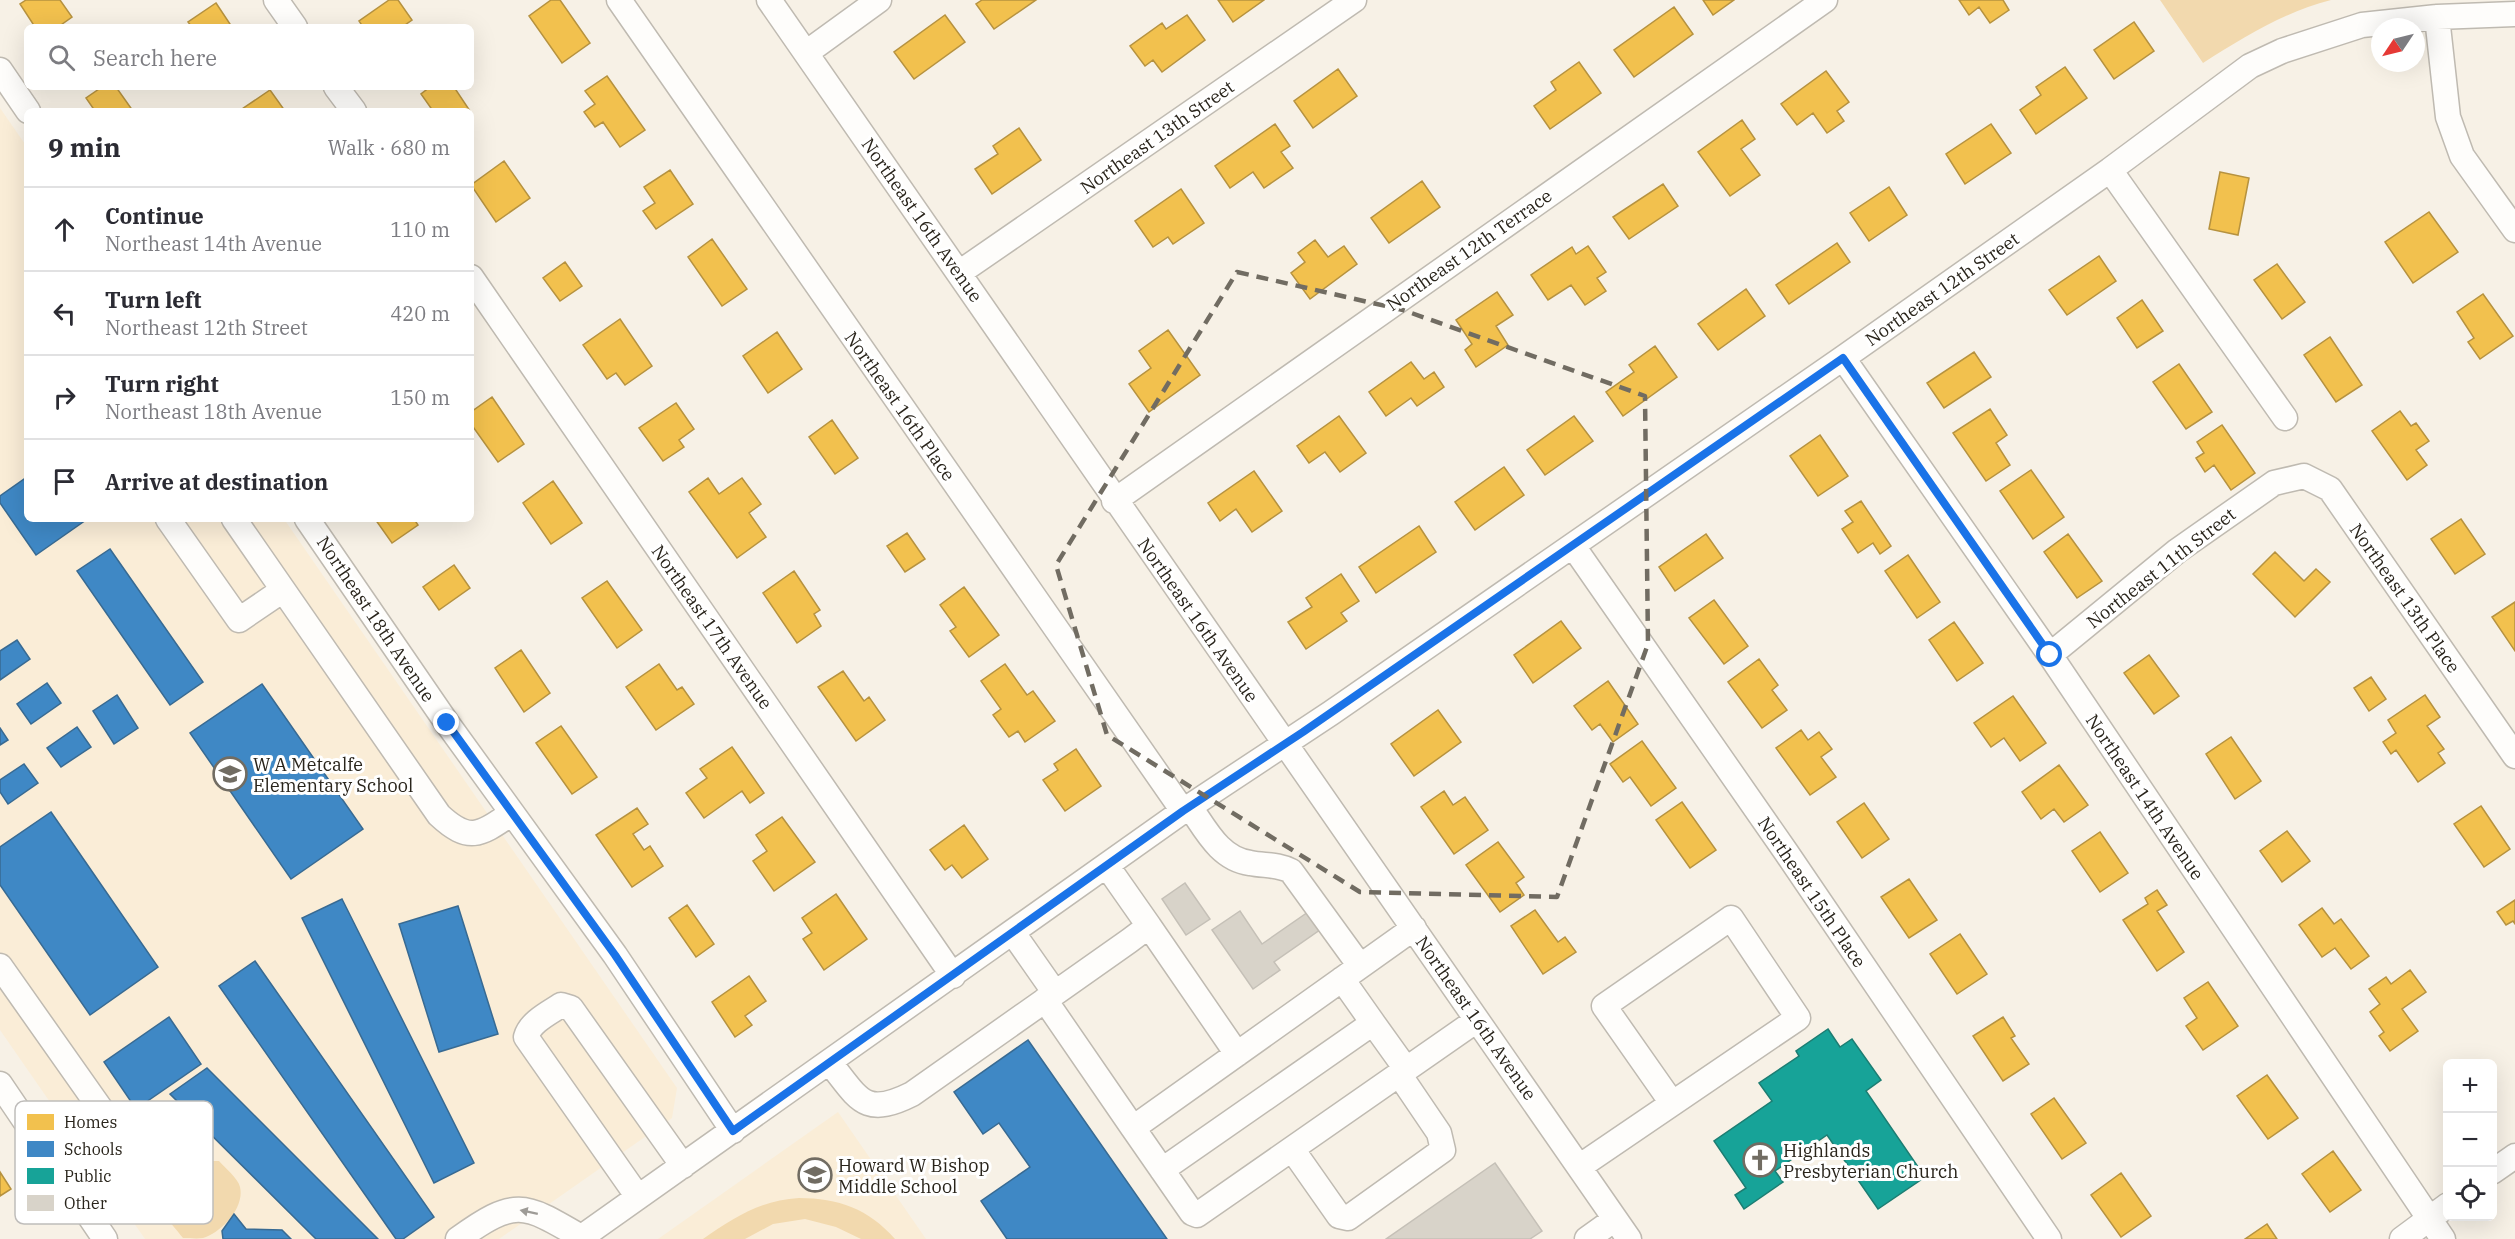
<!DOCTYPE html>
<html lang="en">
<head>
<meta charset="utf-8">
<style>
	body { margin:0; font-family:"IBM Plex Serif",serif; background:#f7f7f7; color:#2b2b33 }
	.controls { position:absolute; right:18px; bottom:18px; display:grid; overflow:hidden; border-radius:9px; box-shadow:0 6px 24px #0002 }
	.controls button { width:54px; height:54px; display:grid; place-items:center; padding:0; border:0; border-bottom:2px solid #e1e1e2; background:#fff; color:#2b2b33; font:30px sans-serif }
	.compass { position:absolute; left:2371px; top:18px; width:54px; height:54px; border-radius:50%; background:#fff; box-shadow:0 6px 24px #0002; rotate:235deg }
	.stop { position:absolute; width:18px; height:18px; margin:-14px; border:4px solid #1a73e8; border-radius:50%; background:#fff }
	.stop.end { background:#1a73e8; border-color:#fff; box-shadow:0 2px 6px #0008 }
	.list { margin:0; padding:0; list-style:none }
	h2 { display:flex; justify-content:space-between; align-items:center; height:78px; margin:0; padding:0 24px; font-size:26px }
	h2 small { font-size:20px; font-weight:400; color:#7c7c81 }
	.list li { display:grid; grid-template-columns:39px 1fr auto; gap:18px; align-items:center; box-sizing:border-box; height:84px; padding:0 24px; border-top:2px solid #e1e1e2 }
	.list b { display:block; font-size:22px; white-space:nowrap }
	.list p { margin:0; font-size:20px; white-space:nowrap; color:#7c7c81 }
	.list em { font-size:20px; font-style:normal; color:#7c7c81 }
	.icon { flex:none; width:33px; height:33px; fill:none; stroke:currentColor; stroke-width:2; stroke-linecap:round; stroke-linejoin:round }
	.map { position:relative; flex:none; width:2515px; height:1239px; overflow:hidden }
	.search { position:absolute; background:#fff; box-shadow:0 6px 24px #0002; left:24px; top:24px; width:450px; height:66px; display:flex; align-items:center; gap:15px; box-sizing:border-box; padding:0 21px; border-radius:9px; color:#7c7c81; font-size:22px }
	.panel { position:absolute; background:#fff; box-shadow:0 6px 24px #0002; left:24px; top:108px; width:450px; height:414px; border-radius:9px }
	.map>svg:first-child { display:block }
	.built { fill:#faedd7 }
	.green { fill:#f2d9ae }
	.homes { fill:#f2c14e; stroke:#b6923f; stroke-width:1.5 }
	.schools { fill:#3f88c5; stroke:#386a92; stroke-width:1.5 }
	.public { fill:#17a398; stroke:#1c7d72; stroke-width:1.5 }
	.building { fill:#d8d3c9; stroke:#c5c0b7; stroke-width:1.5 }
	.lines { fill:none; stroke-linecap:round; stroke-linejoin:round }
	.minor-casing { stroke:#bfbab1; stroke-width:27 }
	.minor { stroke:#fefdfb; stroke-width:24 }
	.oneway { fill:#9e9b96 }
	.route { stroke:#1a73e8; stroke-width:8 }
	.marked { fill:none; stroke:#716c62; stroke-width:4.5; stroke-dasharray:12 8; stroke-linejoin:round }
	.labels { text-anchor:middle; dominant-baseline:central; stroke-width:6; stroke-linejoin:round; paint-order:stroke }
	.street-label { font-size:18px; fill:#29241b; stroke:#fff }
	.poi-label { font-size:18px; fill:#29241b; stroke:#fff; text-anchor:start }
	.key { fill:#fff; stroke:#bfbdbb; stroke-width:1.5 }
	.key-label { font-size:16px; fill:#29241b }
</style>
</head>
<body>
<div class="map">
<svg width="2515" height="1239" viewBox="0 0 2515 1239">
	<rect width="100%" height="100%" fill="#f7f1e6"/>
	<path class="built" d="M0 108 27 147V519H284L677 1088 672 1118 499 1239H145L0 1030Z
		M838 1112 926 1239H658Z"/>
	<path class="green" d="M2160 0H2331C2284 12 2244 37 2203 63Z
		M192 1161H219C225 1168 238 1178 240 1187 245 1208 221 1233 203 1238 197 1239 189 1238 183 1238 168 1218 146 1200 155 1173Z
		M799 1198C838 1198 869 1209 895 1239H861L836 1227 805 1219 773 1224 745 1239H703C733 1218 761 1200 799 1198Z"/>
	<path class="homes" d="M26 0H60L72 17 58 27H35L20 4Z
		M389 0H398L412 20 402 27H363L359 21Z
		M551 0H560L590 43 562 63 529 16Z
		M982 0H1036L994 29 976 4Z
		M1218 0H1264L1233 22Z
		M1703 0H1734L1713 15Z
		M1959 0H2003L2009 10 1990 23 1979 7 1969 15Z
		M216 3 232 27H192L188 22Z
		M1674 7 1693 34 1634 77 1614 50Z
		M945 15 965 42 914 79 894 52Z
		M1187 15 1205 40 1162 72 1153 60 1145 66 1130 46 1162 23 1166 29Z
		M2134 22 2154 51 2114 79 2094 50Z
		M1579 62 1601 93 1550 129 1534 106 1556 90 1551 82Z
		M2065 67 2087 98 2036 134 2020 110 2041 95 2036 87Z
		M1338 69 1357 96 1313 128 1294 101Z
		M1826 71 1849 102 1837 111 1844 121 1827 133 1813 113 1797 125 1781 104Z
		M607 76 645 130 620 147 603 122 595 127 584 112 595 104 585 91Z
		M102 87H116L133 111H95L86 98Z
		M430 87H454L470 111H433L421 94Z
		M270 90 285 111H239Z
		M1742 120 1755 139 1741 149 1760 175 1730 196 1698 152Z
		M1275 124 1290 146 1281 152 1293 168 1264 188 1253 172 1230 188 1215 166Z
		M1991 124 2011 153 1965 184 1946 154Z
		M1019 128 1041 160 992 194 975 169 998 154 993 146Z
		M504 161 530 198 496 222 471 185Z
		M670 170 693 204 656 229 643 211 655 203 644 187Z
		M2220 172 2249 178 2238 235 2209 229Z
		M1422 181 1440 207 1389 243 1371 218Z
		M1663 184 1678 206 1629 239 1613 217Z
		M1889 187 1907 215 1869 241 1850 213Z
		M1181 189 1204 223 1173 244 1168 237 1153 247 1135 221Z
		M2429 212 2458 252 2413 283 2385 242Z
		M712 239 747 289 722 306 688 257Z
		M1315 240 1328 257 1344 246 1357 264 1310 299 1291 273 1305 262 1298 253Z
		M1837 243 1850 262 1789 304 1776 285Z
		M1588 246 1606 272 1597 278 1606 291 1585 305 1571 285 1548 300 1531 275 1572 247 1576 254Z
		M2099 256 2116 281 2067 315 2049 290Z
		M565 262 582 286 560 301 543 278Z
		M2277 264 2305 302 2282 319 2254 280Z
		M1746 289 1765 316 1718 350 1698 324Z
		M1497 292 1513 315 1496 326 1508 345 1476 367 1465 350 1472 344 1456 320Z
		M2483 294 2513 336 2480 359 2468 342 2474 338 2457 312Z
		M2142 300 2163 331 2137 348 2117 318Z
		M620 319 652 366 625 385 616 373 607 379 583 345Z
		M1168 330 1200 375 1149 412 1129 384 1151 368 1139 351Z
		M777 332 802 369 768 393 743 356Z
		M2330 337 2362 385 2336 402 2304 355Z
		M1655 346 1677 377 1623 416 1606 392 1634 372 1629 365Z
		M1974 352 1991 377 1944 408 1927 383Z
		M1411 362 1424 379 1434 372 1444 387 1417 406 1411 398 1386 416 1369 392Z
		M2179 364 2212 412 2186 429 2153 382Z
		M492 397 524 444 498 462 471 424V412Z
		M676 403 694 429 679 440 684 447 663 461 639 428Z
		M1990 409 2007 435 1996 443 2010 465 1986 481 1953 433Z
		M2400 411 2411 426 2416 423 2429 441 2416 450 2427 465 2407 480 2372 431Z
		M1339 416 1366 453 1340 472 1325 452 1309 463 1297 446Z
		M1574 416 1593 441 1545 475 1527 450Z
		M832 420 858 458 835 474 809 437Z
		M2222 425 2255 473 2231 490 2214 465 2205 472 2196 458 2204 453 2197 442Z
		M1820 435 1848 476 1818 496 1790 456Z
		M1504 467 1524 495 1475 530 1455 502Z
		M2031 470 2064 517 2033 539 2000 491Z
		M1254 471 1282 511 1252 532 1236 509 1220 521 1208 503Z
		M708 478 719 494 742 478 761 504 749 513 766 537 737 558 689 492Z
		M553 481 582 523 551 544 523 503Z
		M1861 501 1891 546 1880 554 1873 543 1858 553 1842 529 1853 522 1845 511Z
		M375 519H414L418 525 392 543Z
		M2461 519 2485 554 2455 574 2431 539Z
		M1419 526 1436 552 1376 593 1359 567Z
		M907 533 925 559 905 572 887 546Z
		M1706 534 1723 558 1675 591 1659 567Z
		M2068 534 2102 581 2077 598 2044 552Z
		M2275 552 2304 581 2316 569 2330 582 2295 617 2253 574Z
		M1908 555 1940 602 1917 618 1885 571Z
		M454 565 470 588 439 610 423 587Z
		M794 571 820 610 814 614 821 626 797 643 763 593Z
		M1341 574 1359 601 1341 613 1347 621 1306 649 1288 622 1312 607 1306 598Z
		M607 581 642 630 617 648 582 598Z
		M964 587 999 635 969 657 950 631 956 627 940 605Z
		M1714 600 1748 646 1724 664 1689 618Z
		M2515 602V651L2492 617Z
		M1561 621 1581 648 1533 683 1514 655Z
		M1954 622 1983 663 1957 681 1929 640Z
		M521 650 550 693 524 712 495 668Z
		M2149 655 2179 696 2154 714 2124 673Z
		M1759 659 1778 685 1772 690 1787 710 1762 728 1728 682Z
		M659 664 677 690 682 687 694 704 656 730 626 687Z
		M1005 664 1027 695 1033 691 1055 721 1025 742 1018 731 1009 737 993 715 1001 709 981 681Z
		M843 671 864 701 869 697 885 720 856 741 818 687Z
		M2371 677 2386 699 2369 711 2354 688Z
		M1608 681 1638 724 1613 742 1600 724 1592 730 1574 706Z
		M2425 695 2440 717 2427 726 2444 749 2438 753 2445 763 2418 782 2396 750 2391 754 2383 742 2396 733 2388 720Z
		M2013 696 2046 743 2020 761 2004 738 1991 747 1974 723Z
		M1438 710 1461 742 1414 776 1391 744Z
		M561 726 597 777 572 794 536 743Z
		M1801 730 1808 740 1819 732 1832 749 1821 757 1836 777 1810 795 1776 748Z
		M2231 737 2261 781 2235 799 2206 754Z
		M1642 741 1676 788 1651 806 1630 777 1623 782 1610 764Z
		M732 747 764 793 750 803 742 791 704 818 686 793 707 778 700 769Z
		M1076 749 1101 786 1065 811 1043 780 1058 770 1054 764Z
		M2059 765 2088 805 2064 822 2054 809 2041 819 2022 792Z
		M1444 791 1453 805 1465 797 1488 830 1454 854 1421 807Z
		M1682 802 1716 850 1690 868 1656 820Z
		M1864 803 1889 839 1862 858 1837 822Z
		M2481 806 2510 849 2484 867 2454 824Z
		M637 808 648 824 633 834 644 850 650 846 663 866 632 887 596 835Z
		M782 817 815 862 774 891 753 861 767 851 756 835Z
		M964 825 988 859 962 878 952 865 945 870 930 850Z
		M2287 831 2310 861 2282 882 2260 851Z
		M2100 832 2128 873 2100 892 2072 851Z
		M1498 842 1524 877 1516 883 1524 895 1500 912 1466 865Z
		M1909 879 1937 920 1909 938 1881 897Z
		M2157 890 2167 905 2157 911 2184 952 2157 971 2123 920 2148 904 2145 898Z
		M836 894 867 939 824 970 803 939 812 933 802 918Z
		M2515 900V924L2513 921 2506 925 2497 912Z
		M687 905 714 944 696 957 669 918Z
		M2322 908 2334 924 2341 919 2369 956 2351 969 2335 948 2322 957 2299 925Z
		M1535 910 1558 942 1565 937 1576 952 1543 974 1511 926Z
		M1960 934 1987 974 1957 994 1930 954Z
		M2410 970 2426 992 2402 1009 2418 1031 2390 1051 2379 1036 2384 1032 2370 1012 2380 1004 2369 989 2386 977 2391 984Z
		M749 976 766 1001 745 1016 752 1025 735 1037 712 1002Z
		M2208 982 2238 1026 2203 1050 2186 1026 2197 1018 2184 998Z
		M2003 1017 2015 1036 2011 1038 2029 1064 2003 1081 1973 1036Z
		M2267 1075 2298 1118 2268 1139 2237 1096Z
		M2054 1098 2086 1143 2062 1159 2031 1114Z
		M2333 1151 2361 1190 2330 1212 2302 1174Z
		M0 1172 11 1189 0 1196Z
		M2121 1173 2151 1216 2121 1237 2091 1195Z
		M2267 1224 2277 1239H2245Z"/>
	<path class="schools" d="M27 477V519L86 520 36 555 0 503V496Z
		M110 549 203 682 170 705 77 571Z
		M17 640 30 659 0 680V651Z
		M47 683 61 703 31 724 17 704Z
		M262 684 363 829 291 879 190 733Z
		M117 695 138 728 114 744 93 711Z
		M77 727 91 747 61 767 47 748Z
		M0 728 8 740 0 745Z
		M24 764 38 783 8 804 0 792V780Z
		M51 812 158 967 90 1015 0 885V847Z
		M342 899 474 1163 434 1183 302 918Z
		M458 906 498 1034 439 1052 399 924Z
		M255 961 434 1217 403 1239H396L219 986Z
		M169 1017 201 1064 136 1109 104 1062Z
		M1028 1040 1167 1239H1007L981 1201 1030 1167 999 1123 983 1134 954 1092Z
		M207 1068 378 1239H316L170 1094Z
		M234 1214 246 1229 282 1230 291 1239H223L222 1231Z"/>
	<path class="public" d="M1828 1029 1840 1047 1852 1039 1881 1080 1866 1091 1925 1177 1878 1209 1827 1135 1775 1171 1783 1182 1744 1209 1735 1195 1746 1188 1714 1141 1772 1101 1759 1083 1799 1056 1796 1051Z"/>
	<path class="building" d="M1185 883 1210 919 1186 935 1162 899Z
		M1311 910 1324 927 1274 962 1280 970 1253 989 1212 930 1240 911 1262 944Z
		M1495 1163 1542 1231 1530 1239H1386Z"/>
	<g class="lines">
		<defs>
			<path id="minor" d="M276 0 295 27
				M619 0 1183 811
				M769 0 1629 1239
				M2437 17 2448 117 2462 156 2515 230
				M806 53 879 0
				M0 70 28 111
				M336 87 354 111
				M2110 170 2285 418
				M959 273 1354 0
				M471 277 953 976
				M1843 358 2050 655 2443 1239
				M1114 501 1825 0
				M168 519 239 620 283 590
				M234 519 439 815C470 844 481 834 512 813
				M307 519 447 723 615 955 733 1131
				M1573 546 1786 852 2049 1239
				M2050 655 2177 551 2274 483 2304 476 2330 489 2515 756
				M1190 807C1206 830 1220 859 1250 863 1265 866 1277 864 1291 871L1360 966
				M1149 926 1237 1054
				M1013 933 1055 993
				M0 966 117 1132C134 1178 122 1185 87 1212
				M1045 1000 1133 1128 1414 928
				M1373 1023 1406 1069
				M830 1063C859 1099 864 1118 912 1094L1129 941 1149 926 1107 866
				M0 1084 105 1239
				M1133 1128 1192 1213 1197 1215 1477 1020
				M1292 1149 1339 1216 1348 1218 1443 1150 1439 1133 1399 1074
				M1579 1167 1798 1018 1731 918 1604 1006 1672 1103
				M1162 1170 1373 1023 1342 979
				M2492 1172 2515 1156
				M638 1197 526 1037C530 1022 549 1013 561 1005L571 1008 683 1166
				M458 1239C515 1198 523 1203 581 1237
				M579 1239 1183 811 1331 713 1843 358 2110 170 2250 66 2282 51 2362 25 2437 17 2515 14
				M1587 1239 1615 1219
				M2402 1239 2448 1205"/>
		</defs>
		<use href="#minor" class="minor-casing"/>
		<use href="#minor" class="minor"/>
	</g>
	<defs><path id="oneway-solid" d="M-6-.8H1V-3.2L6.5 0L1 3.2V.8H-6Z" transform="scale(1.5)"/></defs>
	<use class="oneway" href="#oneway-solid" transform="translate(529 1212) rotate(-168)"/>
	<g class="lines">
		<path class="route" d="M447 723 615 955 733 1131 1183 811 1303 732 1843 358 2050 655"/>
	</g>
	<path class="marked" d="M1237 272 1403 310 1645 396 1648 644 1557 897 1360 892 1107 735 1056 565Z"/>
	<defs>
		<symbol id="school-ring" viewBox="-11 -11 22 22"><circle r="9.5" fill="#fff" stroke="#716c62" stroke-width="1.5"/><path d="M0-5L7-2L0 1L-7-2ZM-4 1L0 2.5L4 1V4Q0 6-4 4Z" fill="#716c62"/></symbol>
		<symbol id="church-ring" viewBox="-11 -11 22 22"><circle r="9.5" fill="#fff" stroke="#716c62" stroke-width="1.5"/><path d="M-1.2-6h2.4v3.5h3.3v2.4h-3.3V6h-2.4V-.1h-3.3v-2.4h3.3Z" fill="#716c62"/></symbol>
	</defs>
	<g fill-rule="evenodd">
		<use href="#school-ring" x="211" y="755" width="38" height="38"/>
		<use href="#church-ring" x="1741" y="1141" width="38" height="38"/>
		<use href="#school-ring" x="796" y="1156" width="38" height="38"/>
	</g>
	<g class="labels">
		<g class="street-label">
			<text transform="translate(1157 137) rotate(-35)">Northeast 13th Street</text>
			<text transform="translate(922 220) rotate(55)">Northeast 16th Avenue</text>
			<text transform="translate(1469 250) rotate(-35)">Northeast 12th Terrace</text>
			<text transform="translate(1942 289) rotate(-35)">Northeast 12th Street</text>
			<text transform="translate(900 406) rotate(55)">Northeast 16th Place</text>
			<text transform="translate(2161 568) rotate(-38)">Northeast 11th Street</text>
			<text transform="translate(2405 598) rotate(55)">Northeast 13th Place</text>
			<text transform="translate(376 619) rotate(56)">Northeast 18th Avenue</text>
			<text transform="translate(1198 620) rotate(55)">Northeast 16th Avenue</text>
			<text transform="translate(712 627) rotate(55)">Northeast 17th Avenue</text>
			<text transform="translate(2145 797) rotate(56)">Northeast 14th Avenue</text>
			<text transform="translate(1812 892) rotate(56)">Northeast 15th Place</text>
			<text transform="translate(1476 1018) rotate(55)">Northeast 16th Avenue</text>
		</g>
		<g class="poi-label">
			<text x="253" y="764">W A Metcalfe<tspan x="253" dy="21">Elementary School</tspan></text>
			<text x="1783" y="1150">Highlands<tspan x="1783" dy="21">Presbyterian Church</tspan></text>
			<text x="838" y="1165">Howard W Bishop<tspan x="838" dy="21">Middle School</tspan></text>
		</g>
	</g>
	<rect x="15" y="1101" width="198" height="123" rx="9" class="key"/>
	<rect x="27" y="1114" width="27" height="16" fill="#f2c14e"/>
	<rect x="27" y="1141" width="27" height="16" fill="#3f88c5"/>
	<rect x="27" y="1168" width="27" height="16" fill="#17a398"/>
	<rect x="27" y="1195" width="27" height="16" fill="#d8d3c9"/>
	<g class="key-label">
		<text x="64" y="1128">Homes</text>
		<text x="64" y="1155">Schools</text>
		<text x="64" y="1182">Public</text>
		<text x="64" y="1209">Other</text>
	</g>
</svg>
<div class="controls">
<button>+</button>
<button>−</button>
<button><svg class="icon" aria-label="locate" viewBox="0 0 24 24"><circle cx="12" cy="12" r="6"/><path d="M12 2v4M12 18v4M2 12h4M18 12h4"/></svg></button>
</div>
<svg class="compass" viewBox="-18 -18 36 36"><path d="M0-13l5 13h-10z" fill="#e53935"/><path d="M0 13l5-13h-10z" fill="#7c7c81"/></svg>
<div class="stop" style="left:2050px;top:655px"></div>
<div class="stop end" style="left:447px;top:723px"></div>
<div class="search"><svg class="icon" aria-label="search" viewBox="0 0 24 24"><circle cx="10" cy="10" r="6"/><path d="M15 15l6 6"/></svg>Search here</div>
<section class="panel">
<h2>9 min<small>Walk · 680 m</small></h2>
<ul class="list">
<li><svg class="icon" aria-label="ahead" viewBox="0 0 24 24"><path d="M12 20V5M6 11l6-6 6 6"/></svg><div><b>Continue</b><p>Northeast 14th Avenue</p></div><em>110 m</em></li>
<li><svg class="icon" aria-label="left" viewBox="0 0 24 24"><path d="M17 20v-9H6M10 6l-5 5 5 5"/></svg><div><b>Turn left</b><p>Northeast 12th Street</p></div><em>420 m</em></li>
<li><svg class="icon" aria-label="right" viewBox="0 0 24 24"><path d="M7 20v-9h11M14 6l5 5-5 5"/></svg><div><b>Turn right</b><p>Northeast 18th Avenue</p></div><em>150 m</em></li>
<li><svg class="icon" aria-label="arrive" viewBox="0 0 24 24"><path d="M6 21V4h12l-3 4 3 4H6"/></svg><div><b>Arrive at destination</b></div></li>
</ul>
</section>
</div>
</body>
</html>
